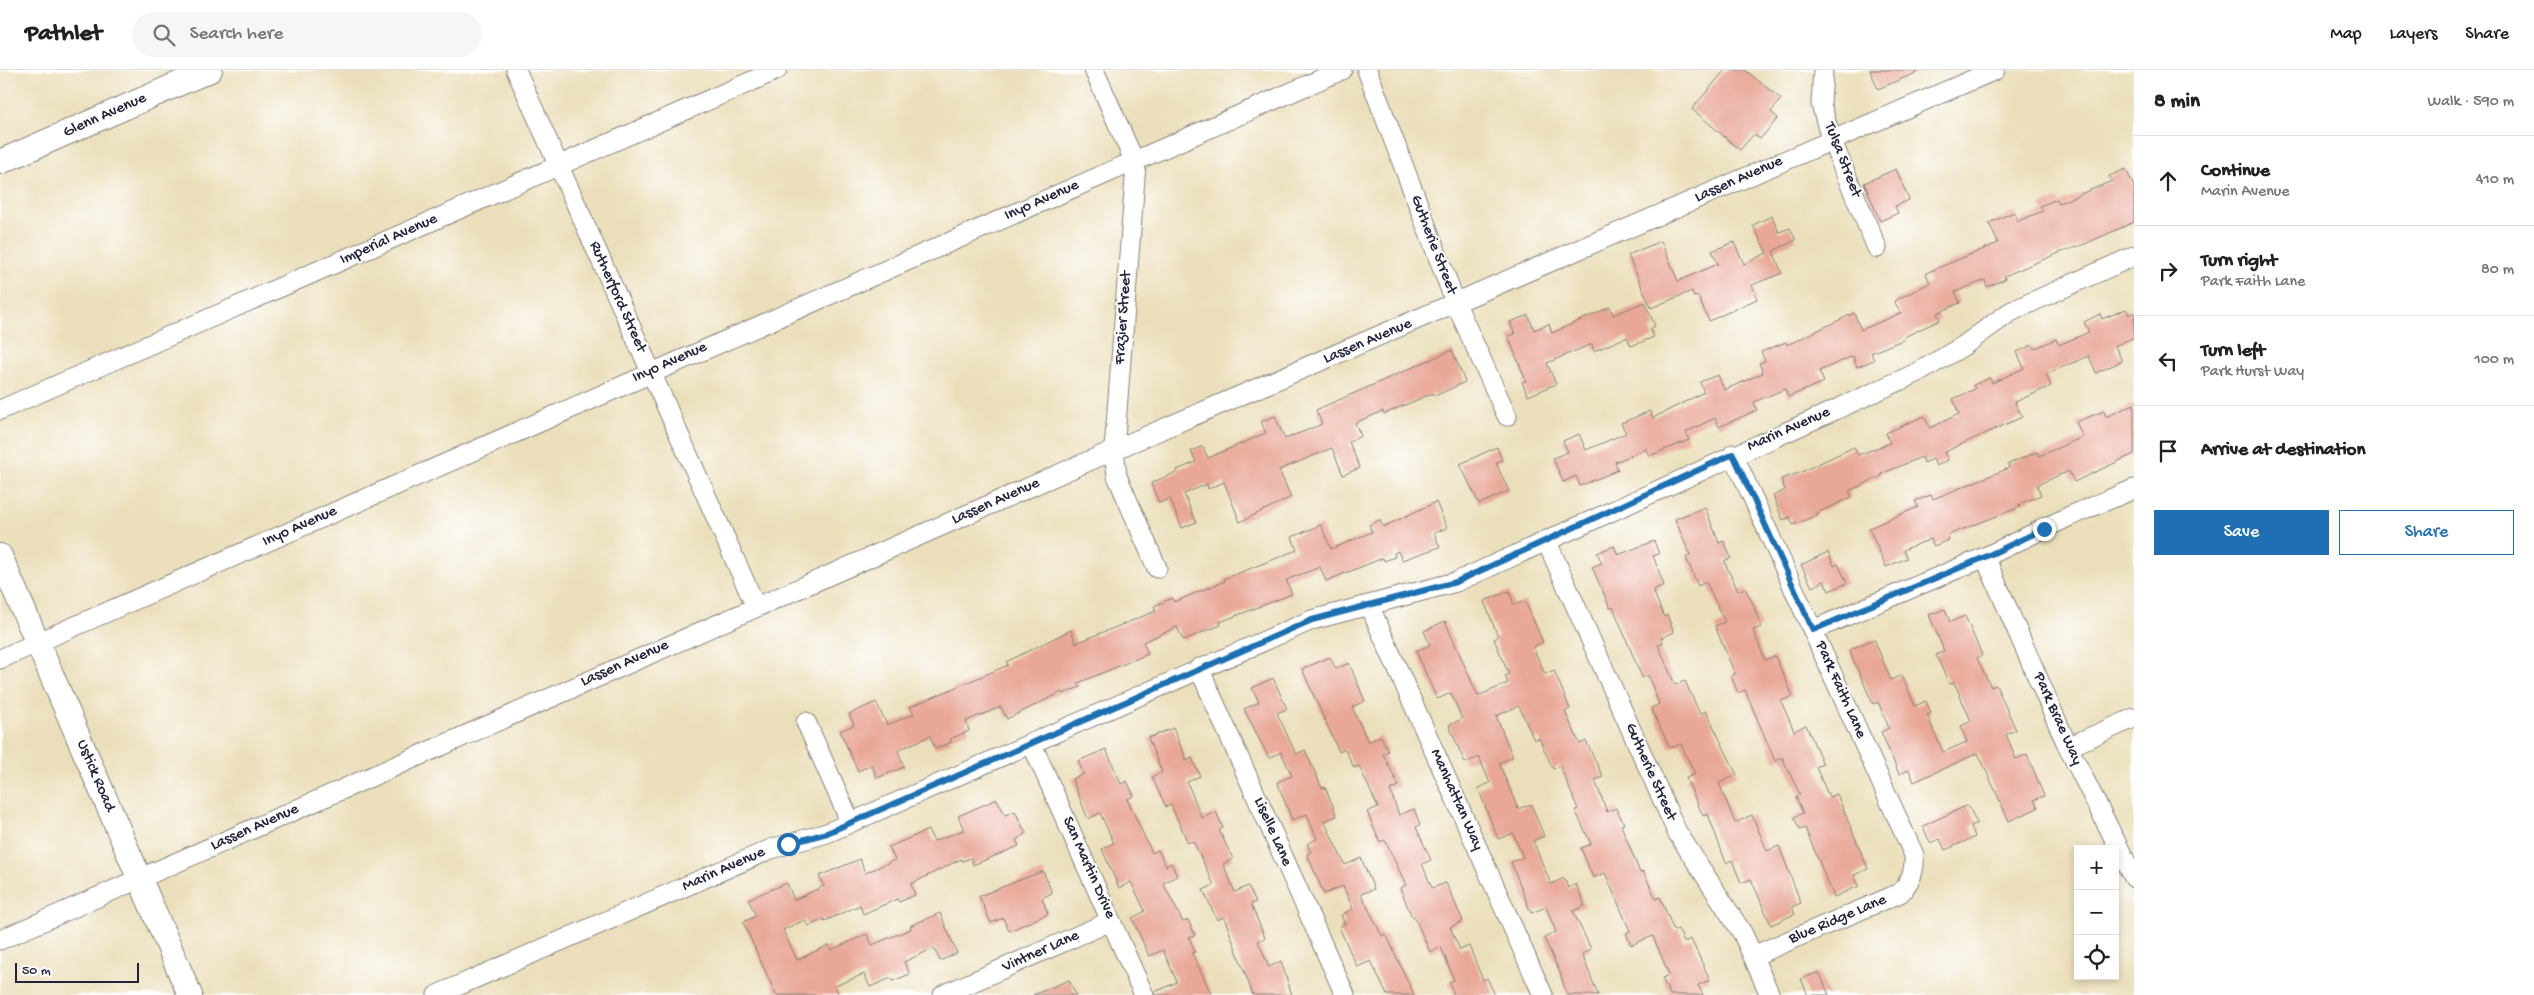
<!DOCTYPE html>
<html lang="en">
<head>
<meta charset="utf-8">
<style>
	body { margin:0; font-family:"Gochi Hand",sans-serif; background:#f6f6f6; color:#202124 }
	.controls { position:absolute; right:15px; bottom:15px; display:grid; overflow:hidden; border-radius:0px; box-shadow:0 2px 8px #0003 }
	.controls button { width:45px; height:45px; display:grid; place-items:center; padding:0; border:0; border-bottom:1px solid #e0e0e0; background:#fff; color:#202124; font:25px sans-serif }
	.scale { position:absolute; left:15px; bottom:12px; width:124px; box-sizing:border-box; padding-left:5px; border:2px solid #22223b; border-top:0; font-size:14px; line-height:18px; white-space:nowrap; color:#22223b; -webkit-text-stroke:4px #fff; paint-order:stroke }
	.stop { position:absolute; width:15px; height:15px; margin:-11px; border:4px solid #1f6fb2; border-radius:50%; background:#fff }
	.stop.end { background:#1f6fb2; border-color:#fff; box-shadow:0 1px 5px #0008 }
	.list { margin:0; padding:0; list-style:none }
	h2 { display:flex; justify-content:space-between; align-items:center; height:65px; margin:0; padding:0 20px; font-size:21px }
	h2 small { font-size:16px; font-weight:400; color:#757577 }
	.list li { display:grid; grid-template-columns:32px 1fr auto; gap:15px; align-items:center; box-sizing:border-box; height:90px; padding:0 20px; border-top:1px solid #e0e0e0 }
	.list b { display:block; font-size:19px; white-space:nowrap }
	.list p { margin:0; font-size:16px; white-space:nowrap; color:#757577 }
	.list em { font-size:16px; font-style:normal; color:#757577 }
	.actions { display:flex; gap:10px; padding:15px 20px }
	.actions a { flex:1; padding:11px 0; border:1px solid #1f6fb2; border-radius:0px; text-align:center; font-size:18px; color:#1f6fb2 }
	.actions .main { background:#1f6fb2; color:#fff }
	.icon { flex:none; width:28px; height:28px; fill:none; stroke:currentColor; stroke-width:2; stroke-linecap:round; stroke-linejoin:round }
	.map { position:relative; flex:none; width:2134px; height:925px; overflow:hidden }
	header { display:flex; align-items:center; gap:30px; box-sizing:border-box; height:70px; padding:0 25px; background:#fff; border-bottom:1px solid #e0e0e0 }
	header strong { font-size:24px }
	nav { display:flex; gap:28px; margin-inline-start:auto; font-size:18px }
	.search { width:350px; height:45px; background:#f6f6f6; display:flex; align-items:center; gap:12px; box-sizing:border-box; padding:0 18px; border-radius:28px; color:#757577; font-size:19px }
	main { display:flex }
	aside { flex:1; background:#fff }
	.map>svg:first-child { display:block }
	.building { fill:#e9a797 }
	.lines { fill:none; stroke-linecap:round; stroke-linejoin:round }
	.minor-casing { stroke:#86807b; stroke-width:21 }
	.tertiary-casing { stroke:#86807b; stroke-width:26 }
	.minor { stroke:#fff; stroke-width:19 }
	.tertiary { stroke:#fff; stroke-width:24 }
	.route { stroke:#1f6fb2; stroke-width:6 }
	.labels { text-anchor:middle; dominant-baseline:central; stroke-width:4; stroke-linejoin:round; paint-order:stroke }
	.street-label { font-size:16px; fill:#22223b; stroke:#fff }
</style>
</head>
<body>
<header>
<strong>Pathlet</strong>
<div class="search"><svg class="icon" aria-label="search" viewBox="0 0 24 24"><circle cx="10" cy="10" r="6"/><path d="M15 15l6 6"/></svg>Search here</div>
<nav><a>Map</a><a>Layers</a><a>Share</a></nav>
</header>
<main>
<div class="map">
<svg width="2134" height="925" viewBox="0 0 2134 925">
	<rect width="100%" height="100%" fill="#fff"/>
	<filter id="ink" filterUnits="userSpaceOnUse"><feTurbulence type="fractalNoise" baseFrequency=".02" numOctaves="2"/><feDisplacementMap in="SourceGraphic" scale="10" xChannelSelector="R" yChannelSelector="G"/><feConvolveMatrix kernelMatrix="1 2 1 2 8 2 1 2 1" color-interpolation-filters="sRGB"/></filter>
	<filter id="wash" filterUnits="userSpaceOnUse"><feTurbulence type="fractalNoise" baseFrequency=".0096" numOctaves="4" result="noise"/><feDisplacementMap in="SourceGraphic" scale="20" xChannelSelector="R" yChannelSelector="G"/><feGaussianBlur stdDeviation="1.12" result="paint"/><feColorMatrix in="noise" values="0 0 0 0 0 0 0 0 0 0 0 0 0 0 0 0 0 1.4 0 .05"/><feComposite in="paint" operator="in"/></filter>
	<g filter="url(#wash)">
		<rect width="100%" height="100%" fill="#ebdfbb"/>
		<g id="blocks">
			<path class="building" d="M1725 0H1745L1781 29 1771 42 1778 48 1760 69 1754 64 1740 80 1692 39Z
				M1870 0H1923L1878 19Z
				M1896 99 1909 130 1895 136 1898 143 1880 151 1864 113Z
				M2126 99 2134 117V152L2085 174 2059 183 2004 206 2005 209 1987 217 1985 210 1955 222 1960 233 1937 243 1940 250 1904 267 1905 269 1871 283 1874 290 1857 297 1853 286 1819 301 1824 312 1814 316 1788 327 1785 319 1754 332 1757 340 1719 357 1715 348 1686 362 1689 370 1649 386 1646 379 1615 392 1618 400 1580 416 1576 406 1563 412 1553 388 1568 382 1563 371 1579 364 1586 380 1626 363 1621 353 1650 341 1653 348 1704 322 1700 312 1718 305 1724 320 1763 303 1759 293 1765 291 1761 282 1786 272 1787 275 1854 243 1861 260 1901 243 1894 231 1930 213 1926 203 1998 173 1989 153 2014 142 2018 151 2043 141 2040 136 2057 129 2059 133 2112 111 2109 106Z
				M1772 146 1779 162 1790 158 1796 170 1773 181 1782 203 1752 215 1757 229 1709 251 1698 226 1694 227 1692 221 1651 238 1628 185 1661 171 1678 211 1718 194 1712 181 1734 172 1744 194 1767 183 1753 155Z
				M1645 232 1655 256 1650 259 1654 267 1631 276 1627 267 1594 281 1592 274 1547 293 1556 314 1528 326 1522 312 1526 311 1508 266 1515 264 1510 252 1528 245 1534 260 1549 254 1552 263 1610 237 1613 245Z
				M2126 239 2129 245 2134 242V267L2115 276 2122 291 2096 303 2089 286 2046 304 2051 316 2015 332 2022 347 1953 378 1944 383 1948 390 1936 396 1933 389 1924 393 1922 387 1881 404 1882 406 1849 421 1852 427 1817 443V445L1793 455 1790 447 1783 450 1773 426 1785 420 1781 409 1799 403 1854 377 1858 385 1890 373 1886 363 1924 346 1930 358 1959 344 1953 329 1975 319 1973 315 1990 308 1992 313 2024 298 2017 282 2032 275 2034 279 2056 269 2059 275 2089 262 2084 252 2100 244 2102 249Z
				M1452 280 1465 312 1435 326 1433 323 1384 344 1383 341 1355 353 1361 366 1349 372 1360 398 1343 405 1332 378 1279 400 1291 427 1240 452 1224 412 1208 419 1207 414 1184 424 1196 452 1182 458 1170 429 1159 433 1151 413 1178 402 1177 400 1196 392 1191 381 1203 376 1208 388 1266 363 1261 352 1275 346 1285 369 1322 354 1316 340Z
				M2134 334V384L2074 412 2069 401 2037 415 2041 425 2019 434 2020 437 1948 465 1949 470 1934 476 1931 469 1903 480 1907 488 1886 497 1869 458 1918 437 1915 431 1931 425 1933 429 2009 398 2008 394 2037 382 2039 386 2083 367 2076 352 2104 341 2106 347Z
				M1497 377 1502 390 1496 393 1509 421 1479 434 1460 394Z
				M1436 432 1447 458 1434 463 1440 477 1402 490 1398 481 1394 483 1395 487 1384 491 1383 488 1326 511 1320 497 1286 510 1292 524 1220 552 1221 555 1183 570 1177 557 1143 572 1148 584 1078 613 1080 617 1063 624 1062 622 1007 649 1001 637 966 651 969 661 950 669 952 672 935 679 930 666 903 678 898 681 904 697 877 708 872 695 858 701 840 661 854 655 849 644 876 632 887 655 914 644 910 637 1008 595 1006 592 1071 560 1076 573 1156 541 1154 536 1172 528 1174 532 1225 511 1224 509 1297 480 1292 467 1321 455 1331 479 1372 462 1369 455 1380 450 1383 457Z
				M1705 437 1719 473 1724 471 1731 488 1724 491 1738 521 1745 518 1753 534 1761 557 1753 560 1765 590 1775 586 1793 626 1781 631 1794 661 1806 655 1823 694 1816 697 1829 727 1837 724 1868 799 1854 805 1859 816 1834 827 1805 758 1800 760 1794 747 1803 743 1796 727 1800 725 1782 687 1775 691 1745 620 1738 623 1731 606 1735 604 1715 556 1725 552 1706 512 1698 516 1686 487 1690 485 1675 449Z
				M1654 471 1659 484 1653 486 1664 515 1653 520 1664 547 1667 545 1674 562 1661 568 1663 573 1658 575 1675 615 1685 611 1700 644 1706 641 1737 705 1719 713 1735 753 1752 745 1767 781 1779 776 1801 833 1792 837 1795 844 1771 855 1751 809 1741 813 1732 790 1726 793 1708 744 1703 746 1686 708 1695 704 1681 674 1670 678 1651 638 1659 634 1648 605 1642 608 1613 537 1610 538 1592 497 1602 493 1597 483 1614 476 1618 485Z
				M1828 482 1834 496 1838 494 1847 513 1829 521 1824 511 1812 517 1801 495Z
				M1509 521 1514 535 1525 531 1543 572 1533 577 1545 604 1554 600 1570 639 1565 642 1580 674 1586 671 1596 692 1603 707 1595 710 1607 742 1616 738 1624 754 1621 755 1640 803 1643 801 1656 829 1660 827 1674 861 1678 859 1684 872 1691 869 1710 910 1698 915 1703 925H1670L1662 908 1669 905 1653 866 1631 875 1626 863 1630 861 1605 803 1593 808 1581 778 1591 774 1575 740 1578 739 1560 696 1553 699 1539 668 1534 670 1519 636 1496 646 1513 687 1499 693 1518 739 1531 734 1544 766 1533 771 1551 814 1564 808 1568 818 1576 814 1585 836 1573 841 1591 879 1582 884 1598 925H1567L1560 903 1544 868 1556 862 1546 837 1531 843 1511 792 1523 787 1513 763 1498 769 1478 718 1490 713 1479 687 1465 693 1449 655 1462 649 1451 623 1437 629 1416 581 1430 575 1424 561 1445 551 1478 626 1508 613 1505 606 1509 604 1494 569 1498 567 1484 531Z
				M1945 539 1950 552 1965 546 1982 585 1977 588 1991 617 1996 615 2016 660 2006 664 2016 689 2027 684 2044 726 2034 730 2038 738 2009 751 1978 683 1914 712 1909 700 1899 704 1881 662 1889 658 1878 632 1873 634 1849 580 1874 569 1891 610 1902 605 1915 636 1926 631 1931 643 1927 645 1943 682 1967 672 1961 656 1971 651 1954 612 1949 614 1936 585 1944 581 1929 545Z
				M1330 587 1336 599 1349 593 1365 631 1352 637 1368 672 1381 666 1388 681 1383 684 1399 716 1390 720 1399 745 1414 739 1420 755 1416 757 1431 790 1422 794 1432 818 1446 813 1463 851 1450 857 1460 880 1469 876 1483 910 1487 908 1495 925H1454L1449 912 1454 910 1441 877 1430 882 1414 846 1412 847 1400 818 1406 815 1385 770 1380 772 1367 742 1378 737 1359 696 1354 698 1345 679 1339 682 1302 599Z
				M1273 608 1287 639 1277 643 1296 684 1305 680 1322 718 1325 717 1337 746 1324 751 1345 795 1361 788 1374 819 1361 824 1382 866 1386 864 1414 925H1387L1371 891 1357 897 1339 857 1345 854 1341 845 1353 839 1343 816 1324 824 1307 784 1311 782 1307 774 1317 769 1307 744 1292 750 1277 712 1292 706 1281 682 1269 688 1244 639 1259 632 1252 618Z
				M1173 658 1187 691 1192 688 1200 706 1187 712 1202 748 1216 742 1223 758 1219 760 1233 789 1223 794 1235 822 1248 816 1256 832 1251 834 1265 868 1258 871 1269 897 1281 891 1292 925H1253L1224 847 1217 850 1203 820 1214 815 1193 771 1188 773 1171 735 1166 737 1152 707 1162 702 1148 668Z
				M1106 679 1121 714 1127 711 1134 726 1127 729 1152 783 1158 780 1166 796 1171 793 1177 806 1163 813 1183 852 1188 850 1195 865 1189 867 1195 882 1192 883 1212 925H1155V922L1177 912 1163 880 1149 886 1132 848 1145 841 1131 812 1119 818 1102 779 1114 773 1100 743 1088 749 1072 709 1084 704 1078 691Z
				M997 729 1005 745 1015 741 1026 764 1016 770 1019 776 973 795 971 788 962 791 961 789 911 814 915 825 899 832 897 829 863 844 860 835 825 851 824 849 808 856 805 850 783 860 797 890 829 875 831 880 867 864 872 875 911 859 910 856 940 843 957 883 940 891 934 878 904 892 910 904 893 911 891 908 870 917 864 904 835 916 839 925H776L743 852 756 846 748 829 787 813 794 830 824 816 819 806 860 789 865 803 895 790 889 777 928 760 934 771 964 760 958 746Z
				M1968 735 1977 753 1971 756 1975 767 1945 780 1940 769 1930 773 1923 756Z
				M1043 801 1052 823 1042 828 1048 844 1009 861 1003 848 991 853 979 826Z
				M1819 902 1829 925H1808L1801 909Z
				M1069 910 1076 925H1033Z"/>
		</g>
	</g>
	<g filter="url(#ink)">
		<use href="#blocks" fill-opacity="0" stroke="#86807b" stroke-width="1"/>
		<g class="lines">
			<defs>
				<path id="minor" d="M516 0 756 537
					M1094 0 1136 95 1114 380 1117 406 1157 498
					M1367 0 1456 234 1507 346
					M1823 0 1821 34 1831 69 1877 178
					M0 340 777 0
					M1733 384 1914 785C1915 801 1911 811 1900 823L1753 886
					M1546 470 1677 762 1743 864 1770 925
					M1985 487 2068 677 2134 808
					M1369 535 1543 925
					M1813 560 1985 487 2070 446 2134 419
					M0 589 1342 0
					M1199 598 1345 925
					M806 652 850 751
					M1031 672 1144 925
					M2068 677 2134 648
					M0 870 1114 380 1995 0
					M437 925 771 779 827 763 1312 550 1456 512 1921 301 1963 276 2010 242 2134 186
					M943 925 1111 851"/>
				<path id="tertiary" d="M0 92 210 0
					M0 486 190 925"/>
			</defs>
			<use href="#minor" class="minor-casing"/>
			<use href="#tertiary" class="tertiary-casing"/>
			<use href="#minor" class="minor"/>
			<use href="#tertiary" class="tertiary"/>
		</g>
	</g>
	<g class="lines" filter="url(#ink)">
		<path class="route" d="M788 774 827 763 1312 550 1456 512 1733 384 1813 560 1985 487 2044 459"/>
	</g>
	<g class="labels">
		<g class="street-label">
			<text transform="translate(105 46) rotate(-24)">Glenn Avenue</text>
			<text transform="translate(1842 90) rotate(69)">Tulsa Street</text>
			<text transform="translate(1739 110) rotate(-24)">Lassen Avenue</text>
			<text transform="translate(1042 131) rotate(-24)">Inyo Avenue</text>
			<text transform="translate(389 170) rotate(-24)">Imperial Avenue</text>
			<text transform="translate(1433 175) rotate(69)">Gutherie Street</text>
			<text transform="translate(617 227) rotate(66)">Rutherford Street</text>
			<text transform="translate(1124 248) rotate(-86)">Frazier Street</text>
			<text transform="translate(1368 272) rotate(-23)">Lassen Avenue</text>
			<text transform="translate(670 293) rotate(-24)">Inyo Avenue</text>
			<text transform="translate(1789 360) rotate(-24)">Marin Avenue</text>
			<text transform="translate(996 432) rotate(-24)">Lassen Avenue</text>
			<text transform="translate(300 457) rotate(-24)">Inyo Avenue</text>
			<text transform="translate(625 594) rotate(-24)">Lassen Avenue</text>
			<text transform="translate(1840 620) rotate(66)">Park Faith Lane</text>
			<text transform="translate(2057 649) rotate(66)">Park Brae Way</text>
			<text transform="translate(1650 702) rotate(66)">Gutherie Street</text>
			<text transform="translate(95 706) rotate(67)">Ustick Road</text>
			<text transform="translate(1456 730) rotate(66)">Manhattan Way</text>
			<text transform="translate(255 758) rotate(-24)">Lassen Avenue</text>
			<text transform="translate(1272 762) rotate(66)">Liselle Lane</text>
			<text transform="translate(1088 798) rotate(66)">San Martin Drive</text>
			<text transform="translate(724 800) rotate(-24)">Marin Avenue</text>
			<text transform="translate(1838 850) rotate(-23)">Blue Ridge Lane</text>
			<text transform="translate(1041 882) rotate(-24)">Vintner Lane</text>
		</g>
	</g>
</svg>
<div class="controls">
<button>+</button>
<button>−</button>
<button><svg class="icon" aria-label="locate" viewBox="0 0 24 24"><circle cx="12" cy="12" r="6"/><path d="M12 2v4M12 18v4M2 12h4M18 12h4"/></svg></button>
</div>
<div class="scale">50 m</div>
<div class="stop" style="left:788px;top:774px"></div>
<div class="stop end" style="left:2044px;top:459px"></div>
</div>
<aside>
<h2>8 min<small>Walk · 590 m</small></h2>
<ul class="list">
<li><svg class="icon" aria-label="ahead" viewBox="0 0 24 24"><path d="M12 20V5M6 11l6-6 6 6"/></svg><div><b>Continue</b><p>Marin Avenue</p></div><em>410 m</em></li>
<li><svg class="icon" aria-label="right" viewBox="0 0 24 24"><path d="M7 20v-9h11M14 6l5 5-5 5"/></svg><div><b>Turn right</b><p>Park Faith Lane</p></div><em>80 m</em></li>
<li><svg class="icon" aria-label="left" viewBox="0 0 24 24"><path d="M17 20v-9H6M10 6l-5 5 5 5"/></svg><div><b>Turn left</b><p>Park Hurst Way</p></div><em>100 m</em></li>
<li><svg class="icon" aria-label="arrive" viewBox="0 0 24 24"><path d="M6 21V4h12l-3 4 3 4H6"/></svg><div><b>Arrive at destination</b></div></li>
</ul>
<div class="actions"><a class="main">Save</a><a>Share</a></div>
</aside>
</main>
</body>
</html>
